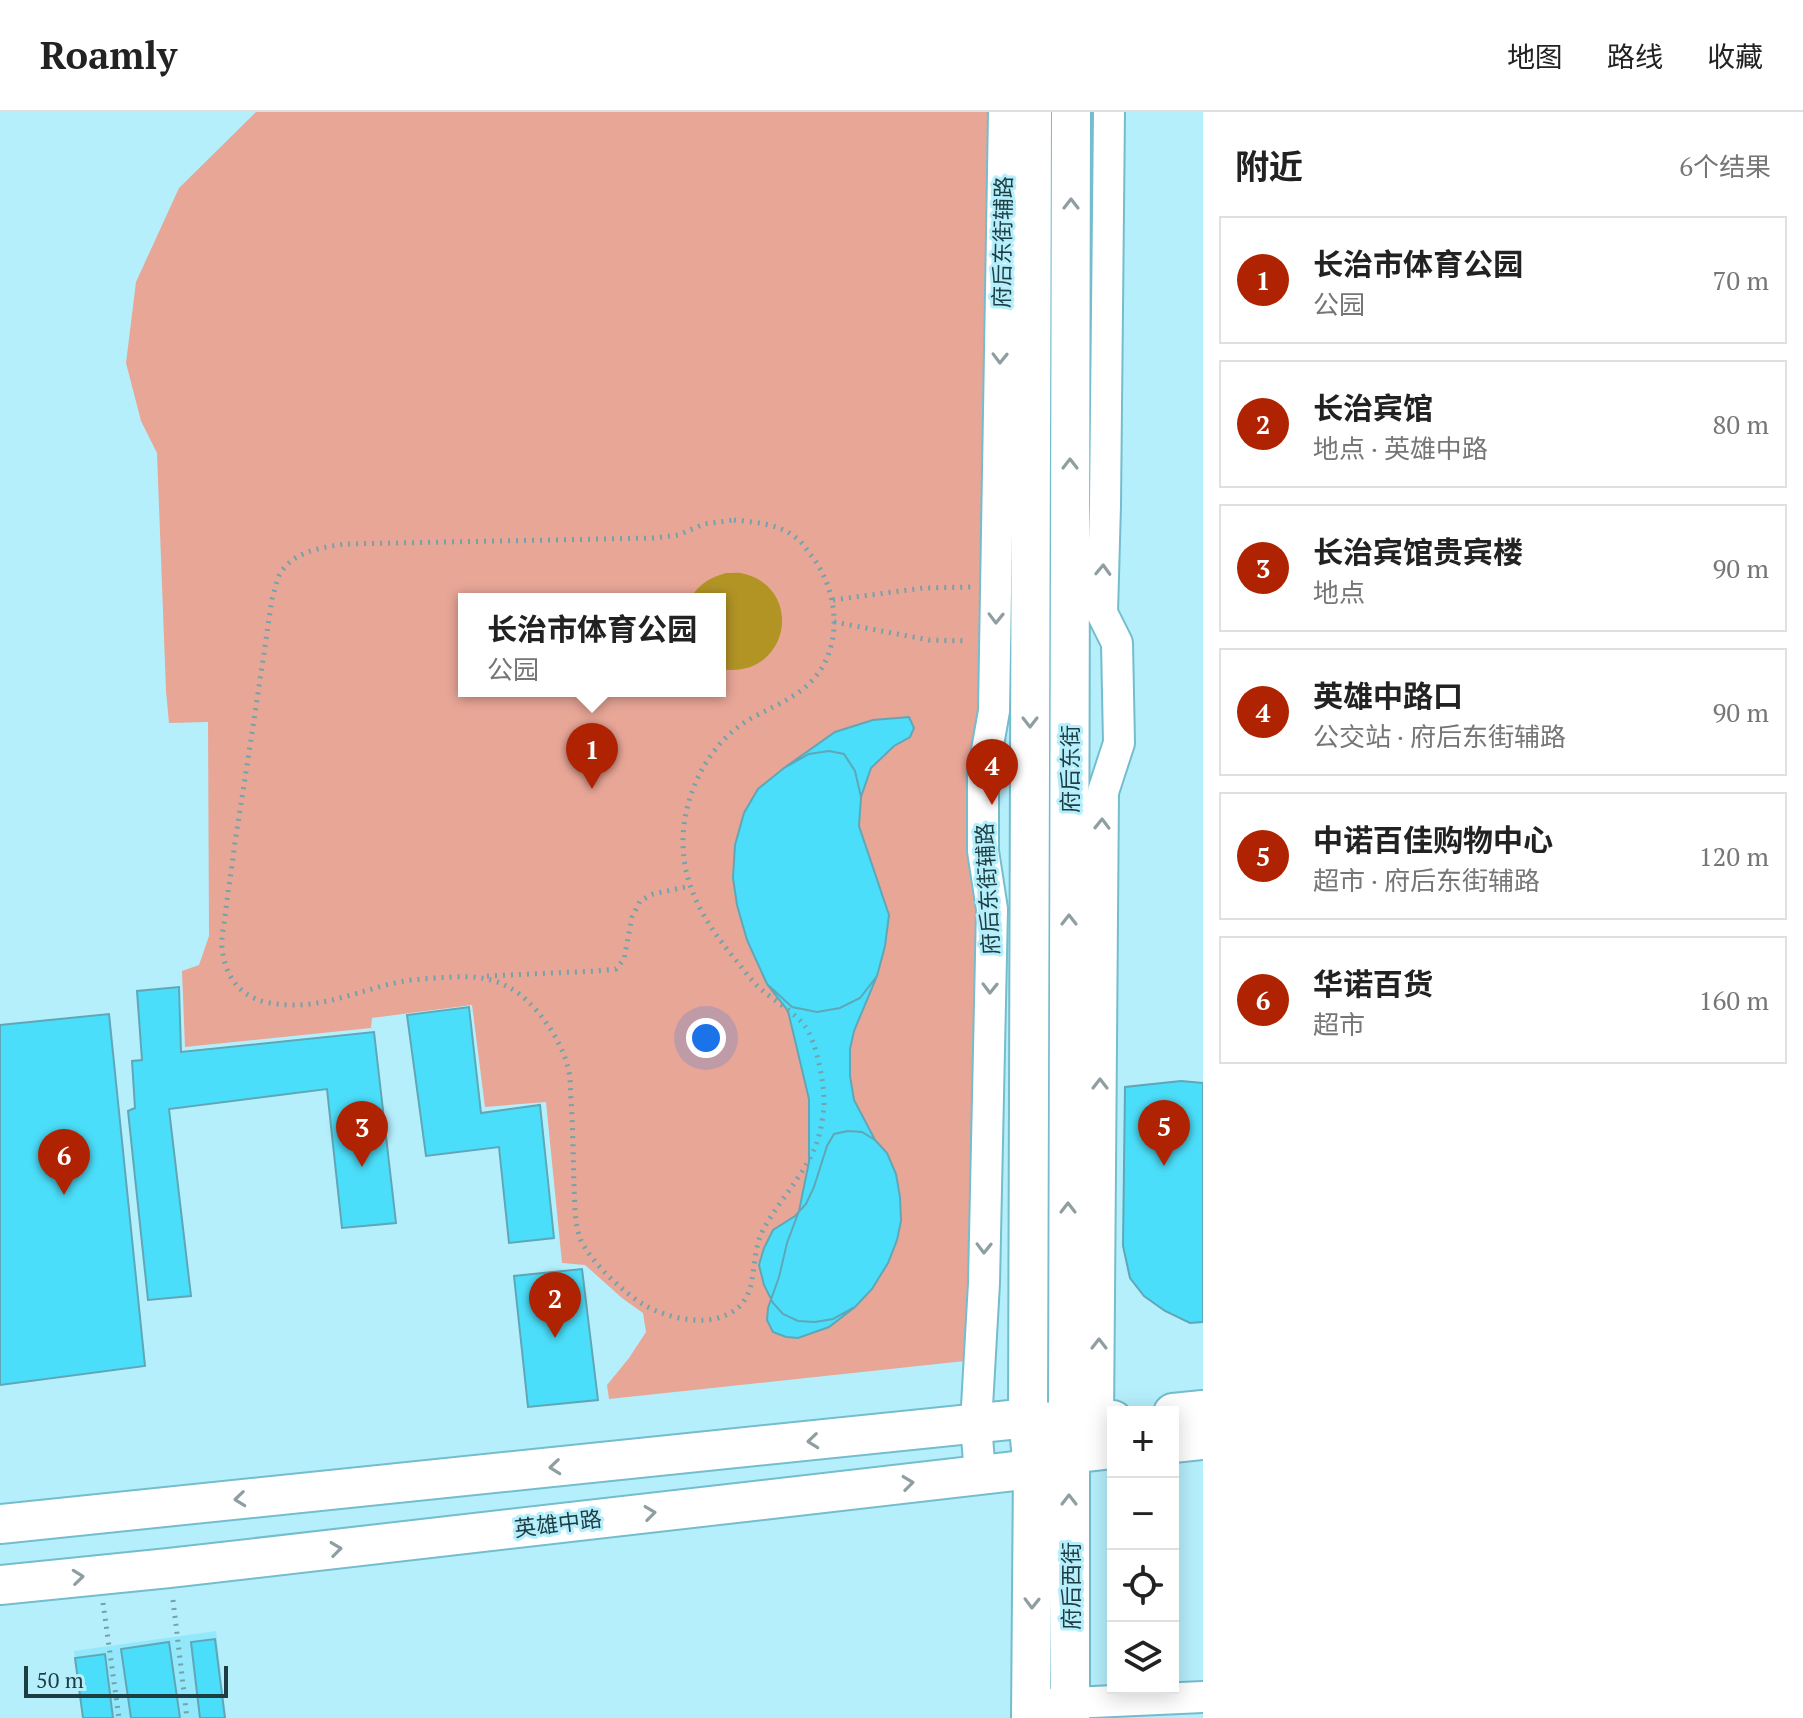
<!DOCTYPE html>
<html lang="zh">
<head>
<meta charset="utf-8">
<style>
	body { margin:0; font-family:"PT Serif","Noto Sans SC",serif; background:#f2f2f2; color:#222 }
	.controls { position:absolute; right:24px; bottom:24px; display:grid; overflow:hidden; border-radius:0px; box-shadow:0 4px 20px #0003 }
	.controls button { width:72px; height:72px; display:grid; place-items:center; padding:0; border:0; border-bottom:2px solid #e0e0e0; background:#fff; color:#222; font:40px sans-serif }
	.scale { position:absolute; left:24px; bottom:20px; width:204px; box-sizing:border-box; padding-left:8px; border:4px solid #1e3d43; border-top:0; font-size:22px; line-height:28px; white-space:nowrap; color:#1e3d43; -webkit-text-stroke:6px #b6effc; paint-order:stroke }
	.you { position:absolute; left:706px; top:926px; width:28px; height:28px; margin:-20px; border:6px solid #fff; border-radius:50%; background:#1a73e8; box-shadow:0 0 0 12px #1a73e833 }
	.badge { display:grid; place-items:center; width:52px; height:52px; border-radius:50%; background:#af2202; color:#fff; font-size:26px; font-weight:700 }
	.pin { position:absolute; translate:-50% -66px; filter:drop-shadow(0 2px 4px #0008) }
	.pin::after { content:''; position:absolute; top:42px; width:28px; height:24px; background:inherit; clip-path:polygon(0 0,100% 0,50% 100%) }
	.popup { position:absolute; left:458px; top:481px; width:268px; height:104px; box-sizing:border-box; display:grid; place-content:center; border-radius:0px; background:#fff; filter:drop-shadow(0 2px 6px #0005); font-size:26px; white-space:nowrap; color:#767676 }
	.popup b { font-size:30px; color:#222 }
	.popup::after { content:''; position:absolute; left:50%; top:100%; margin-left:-16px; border:16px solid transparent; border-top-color:#fff }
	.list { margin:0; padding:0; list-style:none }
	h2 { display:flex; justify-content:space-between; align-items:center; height:104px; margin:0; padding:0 32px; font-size:34px }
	h2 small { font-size:26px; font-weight:400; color:#767676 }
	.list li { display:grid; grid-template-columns:52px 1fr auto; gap:24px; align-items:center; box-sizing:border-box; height:128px; margin:0 16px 16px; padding:0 16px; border:2px solid #e0e0e0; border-radius:0px }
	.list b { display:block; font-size:30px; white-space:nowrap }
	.list p { margin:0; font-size:26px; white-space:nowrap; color:#767676 }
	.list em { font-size:26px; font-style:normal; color:#767676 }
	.icon { flex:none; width:44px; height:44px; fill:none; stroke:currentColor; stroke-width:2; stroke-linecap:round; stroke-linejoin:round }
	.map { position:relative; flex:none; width:1203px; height:1606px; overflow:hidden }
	header { display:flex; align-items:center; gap:48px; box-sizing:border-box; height:112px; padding:0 40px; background:#fff; border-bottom:2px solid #e0e0e0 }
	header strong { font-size:38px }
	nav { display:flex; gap:44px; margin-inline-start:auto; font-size:28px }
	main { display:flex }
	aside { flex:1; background:#fff }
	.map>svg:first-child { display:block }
	.built { fill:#93e8fb }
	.green { fill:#e8a697; fill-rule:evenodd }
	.water { fill:#b29425 }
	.building { fill:#4bdefa; stroke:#5fa7b7; stroke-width:2 }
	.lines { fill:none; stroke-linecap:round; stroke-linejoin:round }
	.minor-casing { stroke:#74bdcd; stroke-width:34 }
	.major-casing { stroke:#74bdcd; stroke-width:42 }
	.path { stroke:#74a2ac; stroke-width:5; stroke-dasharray:2 6; stroke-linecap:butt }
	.minor { stroke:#fff; stroke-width:30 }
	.major { stroke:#fff; stroke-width:38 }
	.oneway { stroke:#8e9ea1 }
	.labels { text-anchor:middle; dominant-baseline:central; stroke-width:6; stroke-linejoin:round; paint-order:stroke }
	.street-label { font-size:22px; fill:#1e3d43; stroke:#b6effc }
</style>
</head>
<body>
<header>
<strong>Roamly</strong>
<nav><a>地图</a><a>路线</a><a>收藏</a></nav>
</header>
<main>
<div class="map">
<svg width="1203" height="1606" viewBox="0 0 1203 1606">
	<rect width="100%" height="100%" fill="#b6effc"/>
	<path class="built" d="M216 1519 226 1606H83L74 1539Z"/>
	<path class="green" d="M256 0H991L982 771 965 1249 609 1287 607 1273 629 1246 646 1220 643 1201 622 1186 585 1153 562 1151 546 990 485 995 472 893 372 906 371 916 185 935 182 859 199 853 209 824 208 610 169 611 166 579 157 341 141 309 126 251 136 170 179 76ZM464 487H720V579H464Z"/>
	<path class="water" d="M726 461C732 461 739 460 745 462 805 478 789 568 720 557V487H690C699 472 709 466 726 461Z"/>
	<path class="building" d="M909 605 914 616 910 625 894 634 871 656 861 685 859 714 889 803 885 834 877 864 854 919 850 937V964L854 988 875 1028 887 1041 896 1062 900 1085 901 1109 897 1128 888 1151 872 1177 855 1195 829 1215 798 1226 786 1225 773 1220 767 1208 768 1196 779 1165 787 1131 799 1099 809 1050V987L788 899 767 872 747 828 737 793 733 766 735 733 744 701 758 677 784 656 835 620 873 608Z
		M829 639 844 642 855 659 861 685 859 714 889 803 885 834 877 864 860 886 840 896 817 900 792 895 767 872 747 828 737 793 733 766 735 733 744 701 758 677 784 656 809 642Z
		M179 875 181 940 374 920 396 1111 342 1116 327 977 169 997 191 1184 148 1188 128 999 135 996 132 949 142 948 137 879Z
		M469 895 481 1001 540 993 554 1126 509 1131 499 1035 426 1044 407 903Z
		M109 902 145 1254 0 1273V913Z
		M1181 969 1203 971V1210L1190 1211 1165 1199 1144 1184 1130 1166 1123 1134 1125 975Z
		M848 1019 862 1020 875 1028 887 1041 896 1062 900 1085 901 1109 897 1128 888 1151 872 1177 855 1195 833 1207 815 1210 798 1209 783 1202 773 1191 764 1173 759 1153 764 1136 773 1118 795 1104 806 1092 814 1075 827 1034 834 1022Z
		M582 1157 598 1288 528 1295 514 1164Z
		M215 1527 225 1606H200L191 1530Z
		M169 1530 180 1606H131L121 1537Z
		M105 1542 113 1606H83L75 1546Z"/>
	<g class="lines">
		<defs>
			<path id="minor" d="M1098 1310 1103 680 1119 631 1117 531 1102 501 1105 393 1109 0
				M980 1363 976 1312 984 1171 992 797 983 739V661L994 599 1004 0
				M1049 1592 1203 1585"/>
			<path id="major" d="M1173 1301 1203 1298
				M1173 1331 1203 1328
				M0 1412 1028 1306 1068 1314 1113 1308
				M0 1473 169 1456 1033 1357 1070 1342 1113 1337
				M1031 1606 1033 1357 1028 1306 1032 0
				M1070 1606V1342L1068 1314 1071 0"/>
		</defs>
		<use href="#minor" class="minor-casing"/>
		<use href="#major" class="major-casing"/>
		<path class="path" d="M734 408C754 410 779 412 795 425 801 429 805 435 809 441 836 472 844 525 819 560 801 585 775 593 750 607 707 632 682 685 683 733 684 778 707 813 735 847 744 858 752 870 763 879 775 889 795 901 804 913 817 929 825 975 824 995 823 1005 821 1018 818 1027 808 1059 779 1088 763 1118 746 1151 765 1192 718 1206 696 1212 666 1205 646 1194 626 1183 588 1148 580 1126 574 1110 575 1090 574 1073 573 1045 573 1016 571 988 570 977 571 966 568 956 563 935 551 916 538 900 514 872 490 863 454 865 433 866 410 867 390 872 346 883 311 900 265 890 238 883 225 863 222 836 221 826 224 814 225 804 228 779 232 755 235 730 248 649 260 568 272 487 275 479 276 469 280 462 293 439 321 436 344 432L654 426 678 423 704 412Z
			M833 488 923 476 971 475
			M834 510 929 528 968 529
			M487 864 597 859 616 857 624 847 632 805 640 789 653 782 690 774
			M173 1488 187 1606
			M103 1491 119 1606"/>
		<use href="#minor" class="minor"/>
		<use href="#major" class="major"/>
	</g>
	<defs><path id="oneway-chevron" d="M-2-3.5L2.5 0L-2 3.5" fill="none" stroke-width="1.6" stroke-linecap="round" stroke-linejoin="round" transform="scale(2)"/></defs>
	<g class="oneway">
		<use href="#oneway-chevron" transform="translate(1071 92) rotate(-90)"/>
		<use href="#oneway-chevron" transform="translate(1000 246) rotate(91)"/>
		<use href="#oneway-chevron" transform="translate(1070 352) rotate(-90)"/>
		<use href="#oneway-chevron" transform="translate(1103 458) rotate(-88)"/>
		<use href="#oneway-chevron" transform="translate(996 506) rotate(91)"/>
		<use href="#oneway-chevron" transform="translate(1030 610) rotate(90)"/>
		<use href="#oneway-chevron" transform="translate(1102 712) rotate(-89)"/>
		<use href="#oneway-chevron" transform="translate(1069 808) rotate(-90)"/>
		<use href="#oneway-chevron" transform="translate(990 876) rotate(91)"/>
		<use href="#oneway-chevron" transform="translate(1100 972) rotate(-90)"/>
		<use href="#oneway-chevron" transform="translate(1068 1096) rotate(-90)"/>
		<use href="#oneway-chevron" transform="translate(984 1136) rotate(91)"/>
		<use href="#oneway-chevron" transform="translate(1099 1232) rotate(-90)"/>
		<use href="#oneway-chevron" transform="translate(813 1329) rotate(174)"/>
		<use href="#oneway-chevron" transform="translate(555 1355) rotate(174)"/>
		<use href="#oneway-chevron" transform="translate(908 1371) rotate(-7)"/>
		<use href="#oneway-chevron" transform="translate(240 1387) rotate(174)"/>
		<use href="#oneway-chevron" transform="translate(1069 1388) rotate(-90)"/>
		<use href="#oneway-chevron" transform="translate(650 1401) rotate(-7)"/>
		<use href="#oneway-chevron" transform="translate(336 1437) rotate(-7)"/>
		<use href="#oneway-chevron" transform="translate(78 1465) rotate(-6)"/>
		<use href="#oneway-chevron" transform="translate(1032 1491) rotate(91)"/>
	</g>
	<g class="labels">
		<g class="street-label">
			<text transform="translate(1002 130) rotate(-89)">府后东街辅路</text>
			<text transform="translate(1069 657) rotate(-90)">府后东街</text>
			<text transform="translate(987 777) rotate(-93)">府后东街辅路</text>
			<text transform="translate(558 1411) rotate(-7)">英雄中路</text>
			<text transform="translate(1070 1474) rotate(-90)">府后西街</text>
		</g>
	</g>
</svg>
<div class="controls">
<button>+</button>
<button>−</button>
<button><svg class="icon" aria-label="locate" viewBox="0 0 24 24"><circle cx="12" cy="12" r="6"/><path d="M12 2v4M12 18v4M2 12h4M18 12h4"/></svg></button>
<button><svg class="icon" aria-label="layers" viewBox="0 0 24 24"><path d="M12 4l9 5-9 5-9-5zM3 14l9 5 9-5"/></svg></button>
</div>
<div class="scale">50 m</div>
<div class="you"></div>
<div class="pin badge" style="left:592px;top:677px">1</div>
<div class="popup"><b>长治市体育公园</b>公园</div>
<div class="pin badge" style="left:555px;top:1226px">2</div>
<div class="pin badge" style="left:362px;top:1055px">3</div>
<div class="pin badge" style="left:992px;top:693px">4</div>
<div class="pin badge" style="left:1164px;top:1054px">5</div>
<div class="pin badge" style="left:64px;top:1083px">6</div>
</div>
<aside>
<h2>附近<small>6个结果</small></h2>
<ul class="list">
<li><span class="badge">1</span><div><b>长治市体育公园</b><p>公园</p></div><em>70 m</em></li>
<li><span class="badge">2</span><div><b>长治宾馆</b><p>地点 · 英雄中路</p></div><em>80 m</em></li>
<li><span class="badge">3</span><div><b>长治宾馆贵宾楼</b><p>地点</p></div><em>90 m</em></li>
<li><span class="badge">4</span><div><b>英雄中路口</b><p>公交站 · 府后东街辅路</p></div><em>90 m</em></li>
<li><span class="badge">5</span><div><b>中诺百佳购物中心</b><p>超市 · 府后东街辅路</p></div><em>120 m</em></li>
<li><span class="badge">6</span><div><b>华诺百货</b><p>超市</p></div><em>160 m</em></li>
</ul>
</aside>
</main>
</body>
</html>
